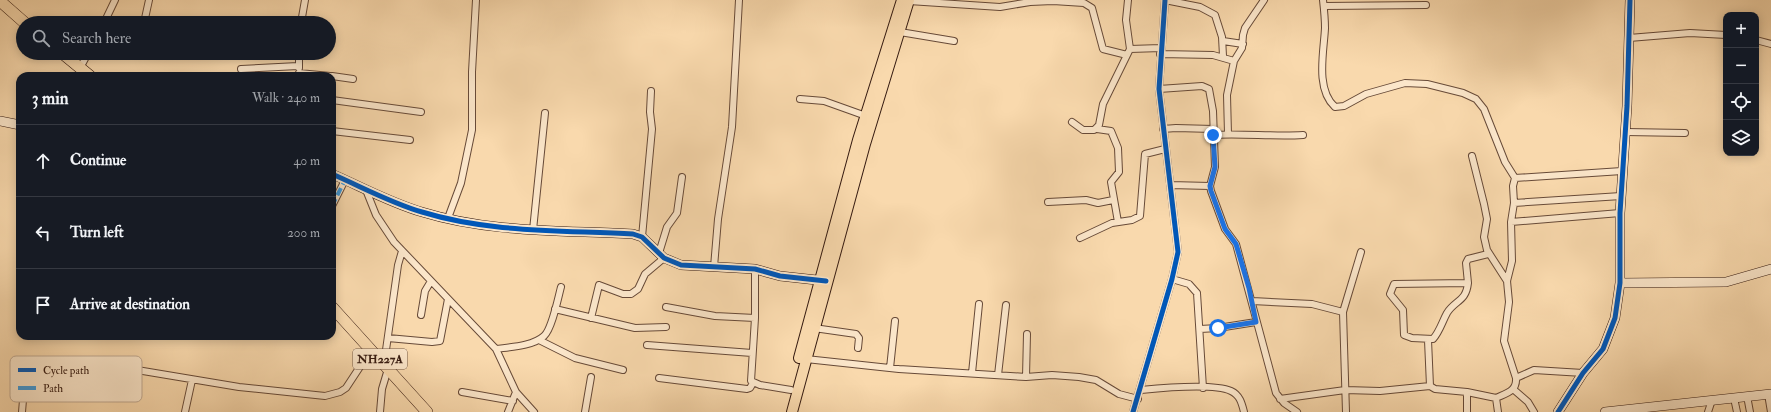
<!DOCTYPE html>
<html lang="en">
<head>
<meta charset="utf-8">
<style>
	body { margin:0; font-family:"IM FELL Double Pica",serif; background:#20242c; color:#f1f3f6 }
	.controls { position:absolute; right:12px; top:12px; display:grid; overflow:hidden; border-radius:8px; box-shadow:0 2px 10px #0003 }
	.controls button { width:36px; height:36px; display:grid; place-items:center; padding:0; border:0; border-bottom:1px solid #363941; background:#171b24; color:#f1f3f6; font:20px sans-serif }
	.stop { position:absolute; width:12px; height:12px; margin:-9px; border:3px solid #1a73e8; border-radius:50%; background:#fff }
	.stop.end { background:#1a73e8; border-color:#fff; box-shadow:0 1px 4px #0008 }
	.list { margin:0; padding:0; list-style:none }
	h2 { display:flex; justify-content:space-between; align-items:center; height:52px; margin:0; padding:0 16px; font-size:17px }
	h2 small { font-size:13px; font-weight:400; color:#9ea1a6 }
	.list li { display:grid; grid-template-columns:26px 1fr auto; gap:12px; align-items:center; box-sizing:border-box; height:72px; padding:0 16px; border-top:1px solid #363941 }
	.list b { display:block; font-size:15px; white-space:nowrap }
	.list em { font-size:13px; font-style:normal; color:#9ea1a6 }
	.icon { flex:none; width:22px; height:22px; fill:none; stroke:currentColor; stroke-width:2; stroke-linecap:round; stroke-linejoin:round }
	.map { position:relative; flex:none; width:1771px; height:412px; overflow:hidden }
	.search { position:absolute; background:#171b24; box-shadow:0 2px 10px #0003; left:16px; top:16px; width:320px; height:44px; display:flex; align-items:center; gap:10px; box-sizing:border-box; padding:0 14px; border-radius:22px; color:#9ea1a6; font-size:15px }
	.panel { position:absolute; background:#171b24; box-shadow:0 2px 10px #0003; left:16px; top:72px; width:320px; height:268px; border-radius:12px }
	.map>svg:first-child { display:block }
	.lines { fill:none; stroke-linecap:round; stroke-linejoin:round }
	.street-casing { stroke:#674a38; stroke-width:8 }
	.secondary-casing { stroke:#361b11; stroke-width:10 }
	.primary-casing { stroke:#361b11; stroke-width:12 }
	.highway-casing { stroke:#361b11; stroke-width:12 }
	.street { stroke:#fbe6ca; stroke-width:6 }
	.secondary { stroke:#fbe6ca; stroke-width:9 }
	.primary { stroke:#f9d9ad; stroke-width:10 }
	.highway { stroke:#f9d9ad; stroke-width:11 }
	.quiet { stroke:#3e9bde; stroke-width:4; stroke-dasharray:8 4; stroke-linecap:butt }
	.cycleway-casing { stroke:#fbe6ca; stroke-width:8 }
	.cycleway { stroke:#0057b8; stroke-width:5 }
	.route { stroke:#1a73e8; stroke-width:5 }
	.labels { text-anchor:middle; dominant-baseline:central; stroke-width:3; stroke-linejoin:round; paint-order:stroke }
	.shield { fill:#fbe6ca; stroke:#715848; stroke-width:1 }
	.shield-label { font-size:12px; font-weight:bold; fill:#361b11 }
	.key { fill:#fbe6ca; stroke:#c0a992; stroke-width:1 }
	.key-label { font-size:11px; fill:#361b11 }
</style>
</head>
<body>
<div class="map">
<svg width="1771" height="412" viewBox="0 0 1771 412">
	<rect width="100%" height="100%" fill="#f9d9ad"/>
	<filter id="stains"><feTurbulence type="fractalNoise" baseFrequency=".005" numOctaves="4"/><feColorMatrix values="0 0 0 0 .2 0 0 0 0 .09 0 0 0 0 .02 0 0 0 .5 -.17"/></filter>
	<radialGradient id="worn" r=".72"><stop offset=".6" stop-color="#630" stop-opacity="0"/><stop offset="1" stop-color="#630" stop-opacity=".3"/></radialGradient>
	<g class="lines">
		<defs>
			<path id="street" d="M1165 0 1200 7 1215 15 1222 37 1223 56
				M1323 0C1324 9 1325 19 1325 28 1324 51 1315 89 1335 107L1344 106 1366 94 1405 83 1427 84 1463 93 1476 99 1484 109 1505 162 1515 178
				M909 1 1000 7 1030 2 1053 1 1084 3 1092 8 1103 49 1127 55
				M1324 6 1426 5
				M104 23 115 0
				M144 23 149 0
				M301 23 305 0
				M900 32 954 41
				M1629 38 1690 33 1726 35
				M1756 40 1771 44
				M1223 41 1243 44
				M1130 49 1161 48
				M1160 54 1213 55 1234 61
				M80 68 88 53
				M299 68V53
				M241 69 298 66
				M299 73 330 76
				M332 76 353 79
				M1159 89 1202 86 1209 89 1213 111 1215 167 1210 186 1211 191 1225 229 1236 244 1276 393 1284 403 1297 412
				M800 99 824 101 866 116
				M332 100 421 112
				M1072 122 1083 130H1094L1099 125 1103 104 1130 49 1126 20 1128 0
				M1097 129 1111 131 1118 148 1119 172 1111 182 1118 222
				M1163 129 1176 128 1213 129
				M332 131 410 140
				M1626 132 1685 133
				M1228 134 1227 95 1234 61 1242 48 1243 35 1245 28 1264 0
				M1213 135C1243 133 1273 137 1303 135
				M1472 156 1484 204 1487 219 1484 237 1487 250 1507 281
				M1170 185 1210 186
				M366 190 376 215 394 242 496 349 516 392 534 412
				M1048 202 1086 200 1098 203 1113 200
				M1514 203 1513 186 1515 178 1622 171
				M332 206 345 180
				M1620 213 1511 222 1514 203 1621 196
				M448 218 461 183 472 130V72L476 0
				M1511 222 1512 261 1507 281 1509 302 1504 341 1516 378 1534 370 1583 373
				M533 230 545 113
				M642 237 652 129 650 112 651 91
				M1080 238 1112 223 1132 220 1140 216 1145 154 1165 149
				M659 253 667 227 677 213 682 177
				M714 267 718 219 732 127 739 0
				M755 269V318L751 381 760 385 791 390
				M1172 279 1189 284 1197 293 1203 388
				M1468 283C1466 302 1455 300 1447 313 1442 322 1440 331 1433 339L1412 338 1404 335 1403 310 1390 294 1394 284 1468 283 1466 263 1468 259 1488 254
				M1252 301 1312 304 1343 312
				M666 307 715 316 755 318
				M555 309 635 328 666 327
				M421 315 425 291 431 281
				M591 318 599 285 623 294H631L638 289 645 274 664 258
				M814 328 856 334 859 338 858 348
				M1200 329 1218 328 1256 322
				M388 338 432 342 440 341 448 299
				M539 340 575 358 623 370
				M1428 340 1430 386 1435 389 1467 392 1496 398 1498 412
				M647 345 752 353
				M496 349C511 347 533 346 544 336 552 329 558 298 561 287
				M806 359 899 369 1026 377 1052 375 1079 377 1096 380 1119 394 1138 399
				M384 364 398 265 402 251
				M890 368 895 321
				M131 369 239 387 325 396 340 392 346 388 371 350
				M972 373 979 304
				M998 375 1006 305
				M1026 377 1027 334
				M659 378 747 389 750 388 753 383
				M1513 389 1528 402 1534 412
				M1141 390C1161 388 1213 383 1231 391 1240 395 1242 404 1244 412
				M462 392 513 401
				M1467 392V412
				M1768 394 1771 412
				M1747 396 1750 412
				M1496 398C1507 393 1517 391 1516 378
				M1734 398 1737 412
				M1280 399 1345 390 1380 391 1430 386
				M22 412 25 376
				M185 412 192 380
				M380 412 382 389 388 369
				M508 412 516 392
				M585 412 591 377
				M1133 412 1172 279 1178 252 1159 89 1165 0
				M1346 412 1343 312 1361 252
				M1708 412 1712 400"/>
			<path id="secondary" d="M0 121 20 125
				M332 174C362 187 391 203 422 212 490 233 562 230 633 234L642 237 664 258 681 265 755 269 780 276 826 281
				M1620 283 1726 282 1771 269
				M1558 412 1583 373 1603 349 1615 318 1620 283V213L1627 106 1630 0
				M1605 412 1771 394"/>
			<path id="primary" d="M799 358 858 140 902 0
				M792 412 865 144 909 0"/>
			<path id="highway" d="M0 1 25 23
				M62 53 90 76
				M332 307 427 412"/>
		</defs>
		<use href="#street" class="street-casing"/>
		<use href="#secondary" class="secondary-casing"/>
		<use href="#primary" class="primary-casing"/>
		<use href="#highway" class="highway-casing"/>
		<use href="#street" class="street"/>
		<use href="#secondary" class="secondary"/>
		<use href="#primary" class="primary"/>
		<use href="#highway" class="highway"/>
		<path class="quiet" d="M332 206 345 180"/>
		<defs>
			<path id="cycleway" d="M332 174C362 187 391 203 422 212 490 233 562 230 633 234L642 237 664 258 681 265 755 269 780 276 826 281
				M1133 412 1172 279 1178 252 1159 89 1165 0
				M1558 412 1583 373 1603 349 1615 318 1620 283V213L1627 106 1630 0"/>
		</defs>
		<use href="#cycleway" class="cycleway-casing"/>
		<use href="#cycleway" class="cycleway"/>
	</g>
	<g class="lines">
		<path class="route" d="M1213 135 1215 167 1210 186 1211 191 1225 229 1236 244 1249 288 1256 322 1218 328"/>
	</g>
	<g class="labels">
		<rect class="shield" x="353" y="349" width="54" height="20" rx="3"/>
		<g class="shield-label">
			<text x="380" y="359">NH227A</text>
		</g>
	</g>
	<rect x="10" y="356" width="132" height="46" rx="6" class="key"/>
	<rect x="18" y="368" width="18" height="4" fill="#0057b8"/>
	<rect x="18" y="386" width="18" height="4" fill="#3e9bde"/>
	<g class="key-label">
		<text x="43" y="374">Cycle path</text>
		<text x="43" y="392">Path</text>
	</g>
	<rect width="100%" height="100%" filter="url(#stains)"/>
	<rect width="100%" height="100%" fill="url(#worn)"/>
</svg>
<div class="controls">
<button>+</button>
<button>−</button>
<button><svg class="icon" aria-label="locate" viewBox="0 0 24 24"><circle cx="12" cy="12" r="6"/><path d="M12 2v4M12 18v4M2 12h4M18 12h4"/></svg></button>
<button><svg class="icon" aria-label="layers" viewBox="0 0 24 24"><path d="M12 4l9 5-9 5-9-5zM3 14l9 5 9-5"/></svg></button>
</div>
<div class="stop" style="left:1218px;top:328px"></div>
<div class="stop end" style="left:1213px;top:135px"></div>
<div class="search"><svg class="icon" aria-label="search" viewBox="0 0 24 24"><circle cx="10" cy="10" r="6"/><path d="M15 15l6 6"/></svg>Search here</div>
<section class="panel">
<h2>3 min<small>Walk · 240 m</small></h2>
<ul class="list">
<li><svg class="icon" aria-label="ahead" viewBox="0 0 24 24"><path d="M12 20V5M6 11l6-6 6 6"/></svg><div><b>Continue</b></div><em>40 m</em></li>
<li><svg class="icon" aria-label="left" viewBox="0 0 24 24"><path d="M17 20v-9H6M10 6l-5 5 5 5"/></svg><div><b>Turn left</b></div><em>200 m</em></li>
<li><svg class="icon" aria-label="arrive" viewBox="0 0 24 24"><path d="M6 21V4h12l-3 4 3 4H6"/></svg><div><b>Arrive at destination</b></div></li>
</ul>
</section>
</div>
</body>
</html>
